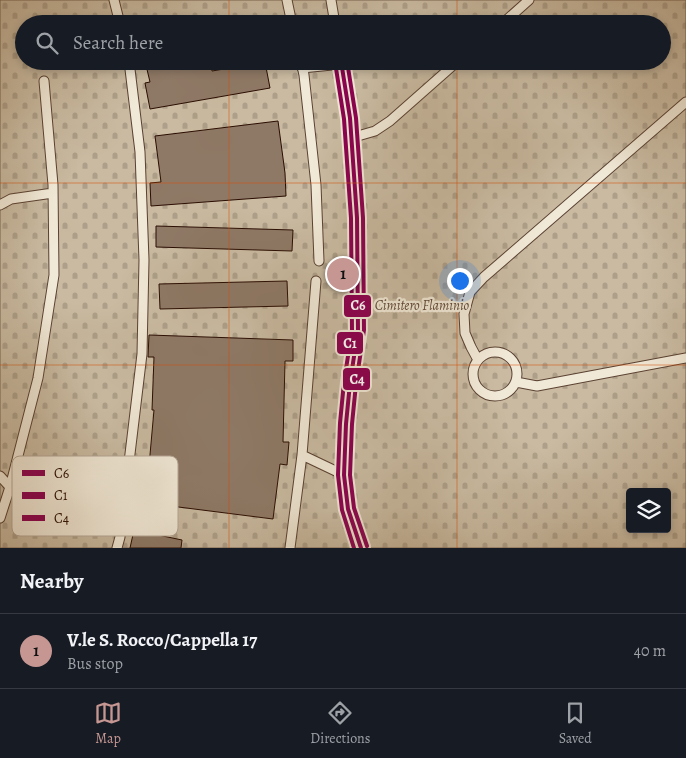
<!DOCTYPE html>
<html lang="en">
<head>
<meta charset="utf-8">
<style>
	body { margin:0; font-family:Alegreya,serif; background:#20242c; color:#f1f3f6 }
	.controls { position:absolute; right:15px; bottom:15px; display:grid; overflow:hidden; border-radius:5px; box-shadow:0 2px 8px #0003 }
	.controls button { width:45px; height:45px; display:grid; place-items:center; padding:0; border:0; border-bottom:1px solid #363941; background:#171b24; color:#f1f3f6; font:25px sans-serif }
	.you { position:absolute; left:459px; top:280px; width:18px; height:18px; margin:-12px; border:4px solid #fff; border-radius:50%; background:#1a73e8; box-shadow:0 0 0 8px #1a73e833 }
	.badge { display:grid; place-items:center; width:32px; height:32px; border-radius:50%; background:#c59692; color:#111; font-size:16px; font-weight:700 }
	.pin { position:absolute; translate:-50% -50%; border:2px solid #fff; box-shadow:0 1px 5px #0006 }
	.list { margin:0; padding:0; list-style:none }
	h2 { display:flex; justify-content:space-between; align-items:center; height:65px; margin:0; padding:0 20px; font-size:21px }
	h2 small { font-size:16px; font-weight:400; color:#9ea1a6 }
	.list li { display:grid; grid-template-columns:32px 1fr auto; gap:15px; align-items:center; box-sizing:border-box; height:75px; padding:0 20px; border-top:1px solid #363941 }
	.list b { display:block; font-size:19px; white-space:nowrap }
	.list p { margin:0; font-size:16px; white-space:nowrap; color:#9ea1a6 }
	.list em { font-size:16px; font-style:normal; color:#9ea1a6 }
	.icon { flex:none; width:28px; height:28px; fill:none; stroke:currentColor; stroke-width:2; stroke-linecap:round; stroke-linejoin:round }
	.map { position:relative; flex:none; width:686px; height:548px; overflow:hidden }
	.search { position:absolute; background:#171b24; box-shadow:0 2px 8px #0003; left:15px; right:15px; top:15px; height:55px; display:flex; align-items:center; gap:12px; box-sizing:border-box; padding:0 18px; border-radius:28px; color:#9ea1a6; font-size:19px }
	.sheet { height:140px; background:#171b24 }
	nav { display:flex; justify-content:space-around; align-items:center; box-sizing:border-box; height:70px; border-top:1px solid #363941; background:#171b24; font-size:14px; color:#9ea1a6 }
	nav a { display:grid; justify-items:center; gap:2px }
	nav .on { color:#c59692 }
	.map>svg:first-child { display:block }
	.cemetery { fill:url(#cemetery-stones); stroke:#7a6452; fill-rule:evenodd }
	.building { fill:#8e7966; stroke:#2a0d02 }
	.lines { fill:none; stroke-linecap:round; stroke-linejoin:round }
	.service-casing { stroke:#5a4132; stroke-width:11 }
	.service { stroke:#f1e9d7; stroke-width:9 }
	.bus-1-casing { stroke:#f1e9d7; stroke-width:8 }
	.bus-2-casing { stroke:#f1e9d7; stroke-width:8 }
	.bus-3-casing { stroke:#f1e9d7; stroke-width:8 }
	.bus-1 { stroke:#8b004f; stroke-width:4 }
	.bus-2 { stroke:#8b004f; stroke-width:4 }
	.bus-3 { stroke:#8b004f; stroke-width:4 }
	.grid { fill:none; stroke:#d5510b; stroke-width:1; stroke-opacity:0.55 }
	.labels { text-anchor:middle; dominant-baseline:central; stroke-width:4.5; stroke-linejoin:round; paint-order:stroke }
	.park-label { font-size:14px; font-style:italic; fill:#624a3a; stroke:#f1e9d7 }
	.key { fill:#f1e9d7; stroke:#b5a797; stroke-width:1 }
	.key-label { font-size:14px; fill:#2a0d02 }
	.line-badge { stroke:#f1e9d7; stroke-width:2 }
	.badge-label { font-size:14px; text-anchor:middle; font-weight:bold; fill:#fff }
</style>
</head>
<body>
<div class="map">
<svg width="686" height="548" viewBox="0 0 686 548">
	<defs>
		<pattern id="cemetery-stones" width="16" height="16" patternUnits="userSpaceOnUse" patternTransform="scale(1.25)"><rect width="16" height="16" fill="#c9baa1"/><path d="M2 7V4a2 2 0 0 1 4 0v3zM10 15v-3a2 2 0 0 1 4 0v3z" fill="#ad9f89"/></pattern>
	</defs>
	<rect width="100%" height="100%" fill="#eaddc2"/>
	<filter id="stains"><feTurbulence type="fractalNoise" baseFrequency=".004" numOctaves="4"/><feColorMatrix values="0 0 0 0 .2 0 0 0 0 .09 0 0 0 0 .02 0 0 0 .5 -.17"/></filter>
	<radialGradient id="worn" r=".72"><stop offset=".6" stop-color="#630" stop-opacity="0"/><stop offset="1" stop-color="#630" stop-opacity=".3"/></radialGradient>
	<path class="cemetery" d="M0 0H686V548H0ZM24 24H662V61H24ZM630 492H667V529H630Z"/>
	<path class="building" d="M145 61H211L212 71 265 62 270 88 150 109 145 83 150 82Z
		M278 121 285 173 286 196 151 206 150 183 161 182 155 136Z
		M156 226 293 230 292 251 156 247Z
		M287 281 288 306 160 309 159 284Z
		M149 335 293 340V361H285L283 442H289L287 465 280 464 273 519 139 502 142 477H148L154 410H152L154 357H148Z
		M134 530 182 540 181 548H130Z"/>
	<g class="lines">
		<defs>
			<path id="service" d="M114 0 120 24
				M287 0 292 24
				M331 0 335 24
				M502 24 529 0
				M301 61 304 75 316 185 319 261
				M341 61 350 118 357 218 358 330 350 383 346 424 344 475 348 509 361 548
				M302 68 342 64
				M351 138 375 131 390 121 458 61
				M0 205 11 199 53 193
				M473 374a22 22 0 1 1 44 0a22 22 0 1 1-44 0Z
				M478 360 471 347 465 333 464 314 470 292 484 277 686 102
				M516 382 537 386 686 358
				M302 455 344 475
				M0 476 10 487
				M0 518 10 487 38 378 54 275 53 185 44 81
				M117 548 120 537 142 354 144 260 140 152 129 61
				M290 548 302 455 316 281"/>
		</defs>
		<use href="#service" class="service-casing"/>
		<use href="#service" class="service"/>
		<defs>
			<path id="bus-1" d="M341 61 350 118 357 218 358 330 350 383 346 424 344 475 348 509 361 548"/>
			<path id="bus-2" d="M335 62 344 119 351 218 352 330 344 382 340 423 338 475 342 510 354 548"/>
			<path id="bus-3" d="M347 61 356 118 363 218 364 330 356 384 352 424 350 475 354 508 367 546"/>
		</defs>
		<use href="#bus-1" class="bus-1-casing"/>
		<use href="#bus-2" class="bus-2-casing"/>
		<use href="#bus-3" class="bus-3-casing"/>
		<use href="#bus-1" class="bus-1"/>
		<use href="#bus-2" class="bus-2"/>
		<use href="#bus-3" class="bus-3"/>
	</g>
	<path class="grid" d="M229 0V24M457 0V24M229 61V548M457 61V548M0 183H686M0 365H686"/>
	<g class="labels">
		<g class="park-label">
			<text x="422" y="305">Cimitero Flaminio</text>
		</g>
	</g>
	<rect x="12" y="456" width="166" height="80" rx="8" class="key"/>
	<rect x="22" y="470" width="23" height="6" fill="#8b004f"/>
	<rect x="22" y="492" width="23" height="7" fill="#8b004f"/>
	<rect x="22" y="515" width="23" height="6" fill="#8b004f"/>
	<g class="key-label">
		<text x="54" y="478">C6</text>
		<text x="54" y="500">C1</text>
		<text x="54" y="523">C4</text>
	</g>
	<g class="line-badge">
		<rect x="343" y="294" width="29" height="24" rx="5" fill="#8b004f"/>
		<rect x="336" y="331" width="28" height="24" rx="5" fill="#8b004f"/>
		<rect x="342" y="367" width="29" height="24" rx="5" fill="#8b004f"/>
	</g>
	<g class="badge-label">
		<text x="358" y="310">C6</text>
		<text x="350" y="348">C1</text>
		<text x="357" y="384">C4</text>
	</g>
	<rect width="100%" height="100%" filter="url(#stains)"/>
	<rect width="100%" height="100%" fill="url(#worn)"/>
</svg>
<div class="controls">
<button><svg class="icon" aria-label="layers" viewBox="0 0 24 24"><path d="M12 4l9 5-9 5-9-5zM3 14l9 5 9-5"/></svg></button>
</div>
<div class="you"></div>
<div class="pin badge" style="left:343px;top:274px">1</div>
<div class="search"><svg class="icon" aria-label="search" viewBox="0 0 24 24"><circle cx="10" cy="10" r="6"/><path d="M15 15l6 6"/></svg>Search here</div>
</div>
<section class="sheet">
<h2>Nearby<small></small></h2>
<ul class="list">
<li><span class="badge">1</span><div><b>V.le S. Rocco/Cappella 17</b><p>Bus stop</p></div><em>40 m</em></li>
</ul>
</section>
<nav>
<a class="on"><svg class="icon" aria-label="map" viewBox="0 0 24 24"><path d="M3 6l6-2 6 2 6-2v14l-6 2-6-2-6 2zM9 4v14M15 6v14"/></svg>Map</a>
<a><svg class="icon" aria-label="directions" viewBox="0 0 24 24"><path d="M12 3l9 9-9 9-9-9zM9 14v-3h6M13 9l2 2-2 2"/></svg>Directions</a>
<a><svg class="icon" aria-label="saved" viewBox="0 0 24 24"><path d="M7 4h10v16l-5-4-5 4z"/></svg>Saved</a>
</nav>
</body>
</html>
